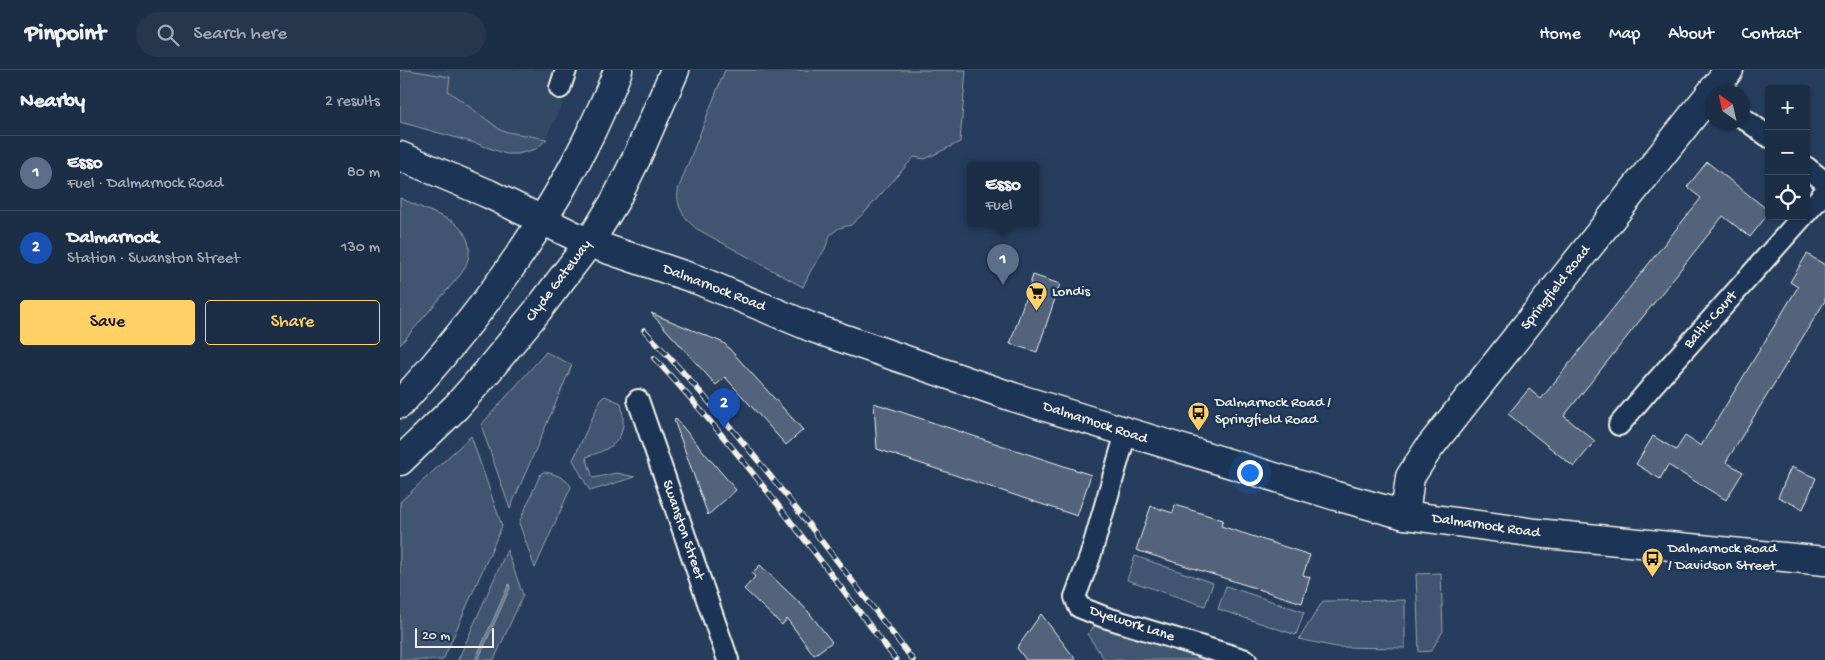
<!DOCTYPE html>
<html lang="en">
<head>
<meta charset="utf-8">
<style>
	body { margin:0; font-family:"Gochi Hand",sans-serif; background:#25364d; color:#f1f3f6 }
	.controls { position:absolute; right:15px; top:15px; display:grid; overflow:hidden; border-radius:5px; box-shadow:0 1px 4px #0004 }
	.controls button { width:45px; height:45px; display:grid; place-items:center; padding:0; border:0; border-bottom:1px solid #3a4a5f; background:#1c2e46; color:#f1f3f6; font:25px sans-serif }
	.compass { position:absolute; left:1305px; top:15px; width:45px; height:45px; border-radius:50%; background:#1c2e46; box-shadow:0 1px 4px #0004; rotate:326deg }
	.scale { position:absolute; left:15px; bottom:12px; width:79px; box-sizing:border-box; padding-left:5px; border:2px solid #f4f1e8; border-top:0; font-size:14px; line-height:18px; white-space:nowrap; color:#f4f1e8; -webkit-text-stroke:4px #1d3557; paint-order:stroke }
	.you { position:absolute; left:849px; top:402px; width:18px; height:18px; margin:-12px; border:4px solid #fff; border-radius:50%; background:#1a73e8; box-shadow:0 0 0 8px #1a73e833 }
	.badge { display:grid; place-items:center; width:32px; height:32px; border-radius:50%; background:#ffd166; color:#fff; font-size:16px; font-weight:700 }
	.pin { position:absolute; translate:-50% -41px; filter:drop-shadow(0 1px 2px #0008) }
	.pin::after { content:''; position:absolute; top:26px; width:18px; height:15px; background:inherit; clip-path:polygon(0 0,100% 0,50% 100%) }
	.popup { position:absolute; left:567px; top:92px; width:72px; height:65px; box-sizing:border-box; display:grid; place-content:center; border-radius:5px; background:#1c2e46; filter:drop-shadow(0 1px 4px #0005); font-size:16px; white-space:nowrap; color:#a0a8b3 }
	.popup b { font-size:19px; color:#f1f3f6 }
	.popup::after { content:''; position:absolute; left:50%; top:100%; margin-left:-10px; border:10px solid transparent; border-top-color:#1c2e46 }
	.list { margin:0; padding:0; list-style:none }
	h2 { display:flex; justify-content:space-between; align-items:center; height:65px; margin:0; padding:0 20px; font-size:21px }
	h2 small { font-size:16px; font-weight:400; color:#a0a8b3 }
	.list li { display:grid; grid-template-columns:32px 1fr auto; gap:15px; align-items:center; box-sizing:border-box; height:75px; padding:0 20px; border-top:1px solid #3a4a5f }
	.list b { display:block; font-size:19px; white-space:nowrap }
	.list p { margin:0; font-size:16px; white-space:nowrap; color:#a0a8b3 }
	.list em { font-size:16px; font-style:normal; color:#a0a8b3 }
	.actions { display:flex; gap:10px; padding:15px 20px }
	.actions a { flex:1; padding:11px 0; border:1px solid #ffd166; border-radius:5px; text-align:center; font-size:18px; color:#ffd166 }
	.actions .main { background:#ffd166; color:#111 }
	.icon { flex:none; width:28px; height:28px; fill:none; stroke:currentColor; stroke-width:2; stroke-linecap:round; stroke-linejoin:round }
	.map { position:relative; flex:none; width:1425px; height:590px; overflow:hidden }
	header { display:flex; align-items:center; gap:30px; box-sizing:border-box; height:70px; padding:0 25px; background:#1c2e46; border-bottom:1px solid #3a4a5f }
	header strong { font-size:24px }
	nav { display:flex; gap:28px; margin-inline-start:auto; font-size:18px }
	.search { width:350px; height:45px; background:#25364d; display:flex; align-items:center; gap:12px; box-sizing:border-box; padding:0 18px; border-radius:28px; color:#a0a8b3; font-size:19px }
	main { display:flex }
	aside { flex:1; background:#1c2e46 }
	.map>svg:first-child { display:block }
	.built { fill:#334966 }
	.green { fill:#40546f; stroke:#9aa2ac }
	.water { fill:#677588; stroke:#9fa7ae }
	.building { fill:#52647b; stroke:#f4f1e8 }
	.lines { fill:none; stroke-linecap:round; stroke-linejoin:round }
	.street-casing { stroke:#f4f1e8; stroke-width:24 }
	.secondary-casing { stroke:#f4f1e8; stroke-width:31 }
	.primary-casing { stroke:#f4f1e8; stroke-width:31 }
	.street { stroke:#1d3557; stroke-width:20 }
	.secondary { stroke:#1d3557; stroke-width:28 }
	.primary { stroke:#1d3557; stroke-width:28 }
	.rail-casing { stroke:#f4f1e8; stroke-width:5.5 }
	.rail { stroke:#1d3557; stroke-width:4; stroke-dasharray:11; stroke-linecap:butt }
	.labels { text-anchor:middle; dominant-baseline:central; stroke-width:5; stroke-linejoin:round; paint-order:stroke }
	.street-label { font-size:15px; fill:#f4f1e8; stroke:#1d3557 }
	.poi-label { font-size:15px; fill:#f4f1e8; stroke:#1d3557; text-anchor:start }
</style>
</head>
<body>
<header>
<strong>Pinpoint</strong>
<div class="search"><svg class="icon" aria-label="search" viewBox="0 0 24 24"><circle cx="10" cy="10" r="6"/><path d="M15 15l6 6"/></svg>Search here</div>
<nav><a>Home</a><a>Map</a><a>About</a><a>Contact</a></nav>
</header>
<main>
<aside>
<h2>Nearby<small>2 results</small></h2>
<ul class="list">
<li><span class="badge" style="background:#5c6f8a">1</span><div><b>Esso</b><p>Fuel · Dalmarnock Road</p></div><em>80 m</em></li>
<li><span class="badge" style="background:#1a4fb4">2</span><div><b>Dalmarnock</b><p>Station · Swanston Street</p></div><em>130 m</em></li>
</ul>
<div class="actions"><a class="main">Save</a><a>Share</a></div>
</aside>
<div class="map">
<svg width="1425" height="590" viewBox="0 0 1425 590">
	<rect width="100%" height="100%" fill="#263d5d"/>
	<filter id="ink" filterUnits="userSpaceOnUse"><feTurbulence type="fractalNoise" baseFrequency=".02" numOctaves="2"/><feDisplacementMap in="SourceGraphic" scale="10" xChannelSelector="R" yChannelSelector="G"/><feConvolveMatrix kernelMatrix="1 2 1 2 8 2 1 2 1" color-interpolation-filters="sRGB"/></filter>
	<g filter="url(#ink)">
		<path class="built" d="M0 0H179L168 23H166L161 32 163 33 146 67 101 61Z"/>
		<path class="green" d="M0 0H9L50 7 48 21 102 61 147 69 136 79 118 84H106L78 74 0 52Z
			M325 0H566L560 72 525 89 514 87 466 141 451 155 439 158 430 165 425 179 411 200 403 217 297 159C284 149 274 134 279 117Z
			M0 128 52 151C72 165 74 185 61 204L0 275Z
			M146 282 172 295 110 439 81 355Z
			M205 326 221 333C228 367 218 377 186 387L193 408 217 403 235 407 190 421 173 390 201 329Z
			M71 366 102 456 43 590H0V432Z
			M143 402C152 402 168 409 171 417L135 498 119 453 140 405Z
			M107 480 123 525 94 590H58Z
			M735 486 813 513 805 536 727 510Z
			M1041 503 1043 561 1031 581 1019 582 1016 504Z
			M826 516 904 542 896 565 818 539Z
			M1005 530V578L936 577 899 569 923 531Z
			M704 547 842 590H705L687 564Z"/>
		<path class="water" d="M109 514 110 518 78 590H75Z"/>
		<path class="building" d="M1307 92 1369 141V143L1350 167 1323 146 1164 346 1195 371 1174 397 1108 344 1129 319 1141 329 1301 128 1287 117Z
			M1407 184 1425 195V231L1326 392 1343 402 1326 430 1268 395 1260 409 1236 394 1253 366 1276 380 1285 366 1301 376 1398 217 1390 212Z
			M633 205 660 214 637 282 610 274Z
			M251 243 324 273 403 360 386 375 325 307 316 315Z
			M474 333 691 405 677 446 477 379Z
			M276 349 336 420 308 445 274 350Z
			M1391 397 1416 408 1403 439 1378 427Z
			M775 435 823 450 821 456 910 485 903 505 910 507 902 533 736 480 751 436 773 443Z
			M360 495 407 540 432 572 414 585 387 549 382 555 344 519 355 507 352 503Z
			M641 544 676 590H626L617 578Z"/>
		<g class="lines">
			<defs>
				<path id="street" d="M160 18 166 0
					M1342 47 1369 67
					M1406 97 1425 112
					M1406 143 1425 122
					M238 330 328 590
					M1219 355 1253 315 1403 146
					M726 363 690 487 675 527 679 537 704 547 846 590"/>
				<path id="secondary" d="M1005 445 1010 407 1029 378 1329 0"/>
				<path id="primary" d="M0 86 89 124 189 173 298 210 413 258 613 327 936 426 1005 445 1136 463 1425 491
					M0 334C75 251 144 161 192 60 201 40 211 20 218 0
					M0 391 56 337 87 302 138 240 189 173 215 131 237 87 275 0"/>
			</defs>
			<use href="#street" class="street-casing"/>
			<use href="#secondary" class="secondary-casing"/>
			<use href="#primary" class="primary-casing"/>
			<use href="#street" class="street"/>
			<use href="#secondary" class="secondary"/>
			<use href="#primary" class="primary"/>
			<defs>
				<path id="rail" d="M244 260C342 363 426 477 513 590
					M254 288C342 382 418 488 496 590"/>
			</defs>
			<use href="#rail" class="rail-casing"/>
			<use href="#rail" class="rail"/>
		</g>
	</g>
	<defs>
		<symbol id="supermarket-pin" viewBox="-11 -11 22 30"><path d="M0 17L-7.5 6A9.5 9.5 0 1 1 7.5 6Z" fill="#ffd166" stroke="#1d3557"/><path d="M-6-5.5h2.5l.6 2H6L4.5 2H-2.5L-4.4-4H-6ZM-1.5 3.2a1.3 1.3 0 1 0 .1 0ZM3 3.2a1.3 1.3 0 1 0 .1 0Z" fill="#111"/></symbol>
		<symbol id="bus-pin" viewBox="-11 -11 22 30"><path d="M0 17L-7.5 6A9.5 9.5 0 1 1 7.5 6Z" fill="#ffd166" stroke="#1d3557"/><path d="M-5-6H5V4H4V6H2V4H-2V6H-4V4H-5ZM-3.5-4V0h7V-4ZM-3.5 1.2v1.5H-2V1.2ZM2 1.2v1.5H3.5V1.2Z" fill="#111"/></symbol>
	</defs>
	<g fill-rule="evenodd">
		<use href="#supermarket-pin" x="624" y="210" width="25" height="34"/>
		<use href="#bus-pin" x="786" y="330" width="25" height="34"/>
		<use href="#bus-pin" x="1240" y="476" width="25" height="34"/>
	</g>
	<g class="labels">
		<g class="street-label">
			<text transform="translate(159 211) rotate(-53)">Clyde Gateway</text>
			<text transform="translate(314 218) rotate(21)">Dalmarnock Road</text>
			<text transform="translate(1156 218) rotate(-52)">Springfield Road</text>
			<text transform="translate(1311 250) rotate(-48)">Baltic Court</text>
			<text transform="translate(695 353) rotate(18)">Dalmarnock Road</text>
			<text transform="translate(1086 456) rotate(8)">Dalmarnock Road</text>
			<text transform="translate(283 460) rotate(71)">Swanston Street</text>
			<text transform="translate(732 554) rotate(18)">Dyework Lane</text>
		</g>
		<g class="poi-label">
			<text x="652" y="222">Londis</text>
			<text x="815" y="333">Dalmarnock Road /<tspan x="815" dy="17">Springfield Road</tspan></text>
			<text x="1268" y="479">Dalmarnock Road<tspan x="1268" dy="17">/ Davidson Street</tspan></text>
		</g>
	</g>
</svg>
<div class="controls">
<button>+</button>
<button>−</button>
<button><svg class="icon" aria-label="locate" viewBox="0 0 24 24"><circle cx="12" cy="12" r="6"/><path d="M12 2v4M12 18v4M2 12h4M18 12h4"/></svg></button>
</div>
<svg class="compass" viewBox="-18 -18 36 36"><path d="M0-13l5 13h-10z" fill="#e53935"/><path d="M0 13l5-13h-10z" fill="#a0a8b3"/></svg>
<div class="scale">20 m</div>
<div class="you"></div>
<div class="pin badge" style="left:603px;top:215px;background:#5c6f8a">1</div>
<div class="popup"><b>Esso</b>Fuel</div>
<div class="pin badge" style="left:324px;top:359px;background:#1a4fb4">2</div>
</div>
</main>
</body>
</html>
